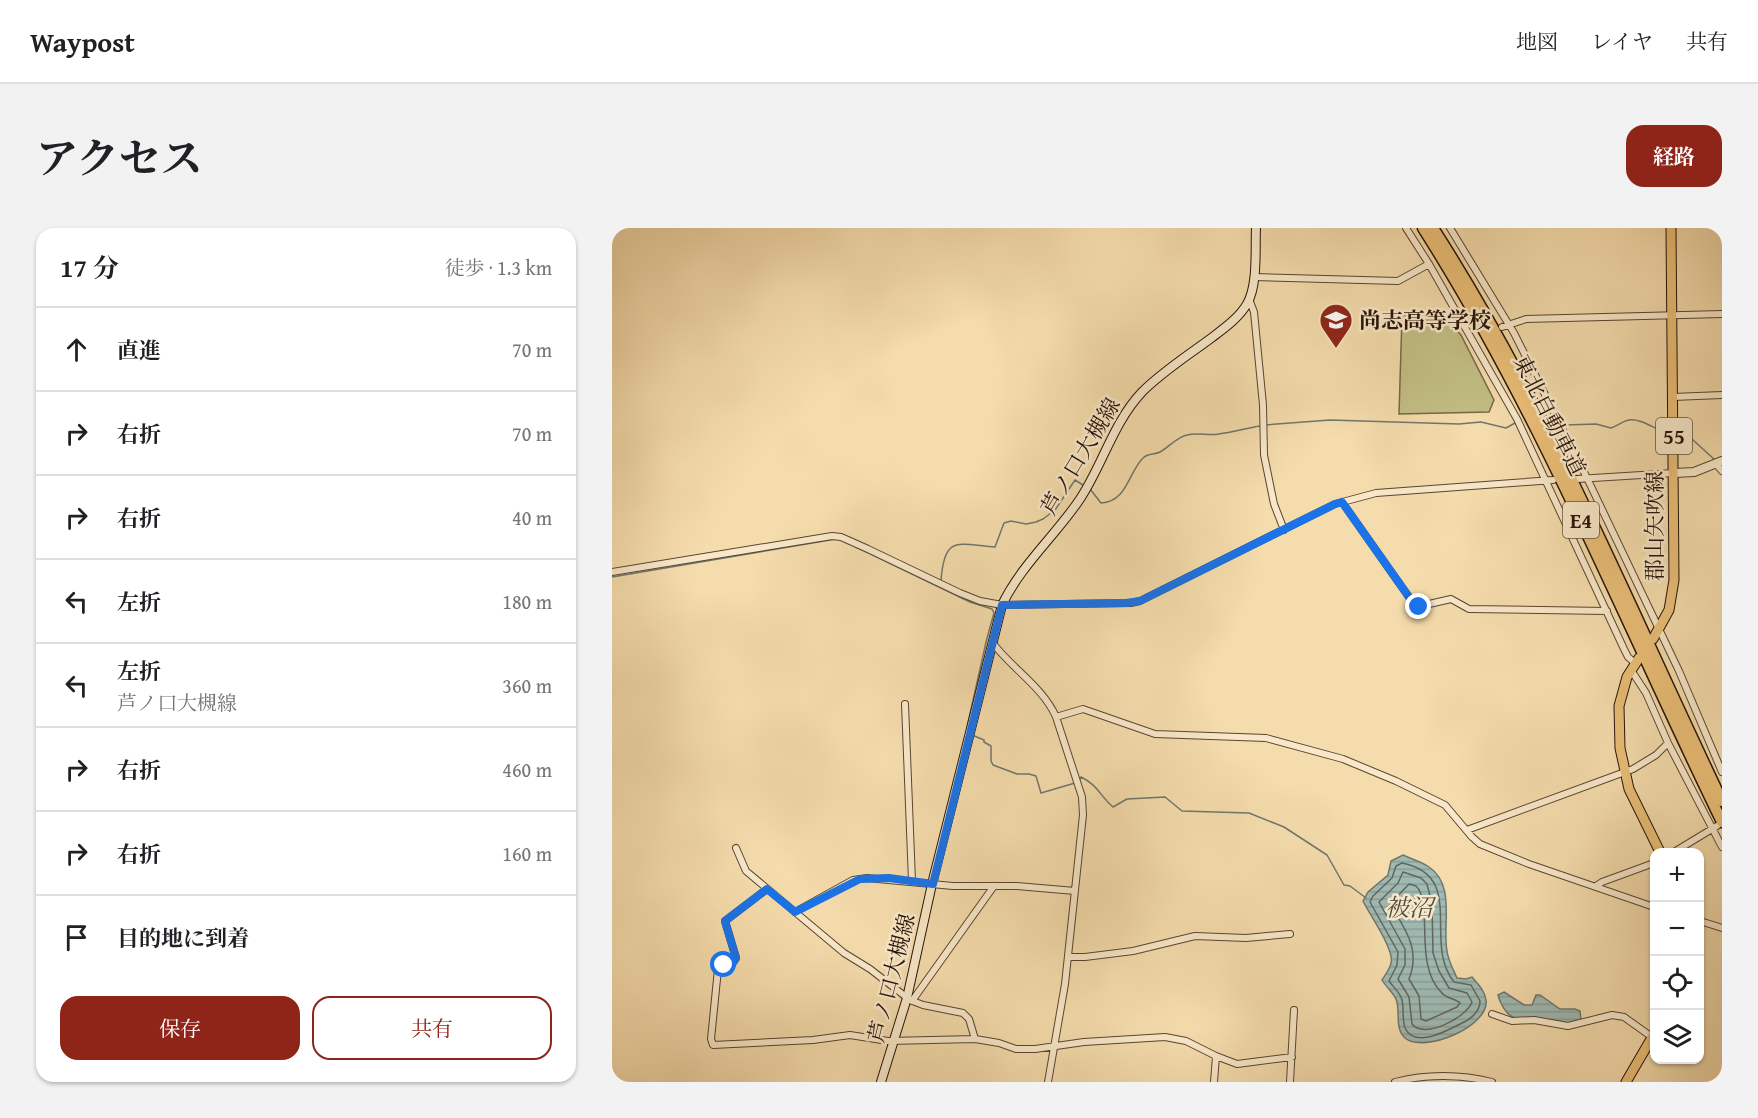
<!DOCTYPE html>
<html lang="ja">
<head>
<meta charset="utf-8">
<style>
	body { margin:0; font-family:"Gentium Book Plus","Noto Serif JP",serif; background:#f2f2f2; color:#202124 }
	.controls { position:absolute; right:18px; bottom:18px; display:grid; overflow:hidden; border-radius:12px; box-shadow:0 2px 4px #0004 }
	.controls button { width:54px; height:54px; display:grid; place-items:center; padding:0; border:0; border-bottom:2px solid #e0e0e0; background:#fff; color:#202124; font:30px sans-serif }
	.stop { position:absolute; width:18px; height:18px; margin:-14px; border:4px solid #1a73e8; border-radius:50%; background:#fff }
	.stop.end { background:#1a73e8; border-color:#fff; box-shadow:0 2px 6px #0008 }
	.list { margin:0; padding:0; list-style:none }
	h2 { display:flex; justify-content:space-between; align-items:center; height:78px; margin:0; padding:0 24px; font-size:26px }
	h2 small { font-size:20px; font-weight:400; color:#757577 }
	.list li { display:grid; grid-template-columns:39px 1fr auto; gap:18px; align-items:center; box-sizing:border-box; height:84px; padding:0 24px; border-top:2px solid #e0e0e0 }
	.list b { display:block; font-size:22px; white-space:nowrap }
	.list p { margin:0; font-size:20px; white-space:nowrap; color:#757577 }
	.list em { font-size:20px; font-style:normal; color:#757577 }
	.actions { display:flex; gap:12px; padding:18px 24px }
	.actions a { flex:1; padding:14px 0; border:2px solid #8f2418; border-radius:18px; text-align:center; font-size:21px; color:#8f2418 }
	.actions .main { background:#8f2418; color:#fff }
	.icon { flex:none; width:33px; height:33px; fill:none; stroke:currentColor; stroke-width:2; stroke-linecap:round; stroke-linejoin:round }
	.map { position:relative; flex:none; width:1110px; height:854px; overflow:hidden; border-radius:18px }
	header { display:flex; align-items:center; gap:36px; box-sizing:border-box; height:84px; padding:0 30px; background:#fff; border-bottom:2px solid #e0e0e0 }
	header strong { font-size:28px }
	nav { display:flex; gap:33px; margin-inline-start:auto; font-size:21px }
	.intro { display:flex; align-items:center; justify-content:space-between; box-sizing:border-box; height:144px; padding:0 36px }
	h1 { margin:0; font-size:42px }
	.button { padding:15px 27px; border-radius:18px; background:#8f2418; color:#fff; font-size:21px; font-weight:700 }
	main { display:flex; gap:36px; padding:0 36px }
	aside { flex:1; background:#fff; border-radius:18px; box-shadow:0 2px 4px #0004 }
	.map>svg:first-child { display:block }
	.pitch { fill:#c2be84; stroke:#746846; stroke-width:1.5 }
	.water { fill:url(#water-rules); stroke:#6e776e; stroke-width:1.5 }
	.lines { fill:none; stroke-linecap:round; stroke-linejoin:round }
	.shore { stroke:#62665d; stroke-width:1.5 }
	.stream { stroke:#6e776e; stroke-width:1.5 }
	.minor-casing { stroke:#594430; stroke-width:8 }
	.tertiary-casing { stroke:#594430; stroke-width:10 }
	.secondary-casing { stroke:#251207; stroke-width:10 }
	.primary-casing { stroke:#251207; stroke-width:11 }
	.motorway-casing { stroke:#251207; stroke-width:13 }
	.minor { stroke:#f8e8c9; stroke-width:6 }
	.tertiary { stroke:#f8e8c9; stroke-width:8 }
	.secondary { stroke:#f8e8c9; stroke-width:8 }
	.primary { stroke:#eabe76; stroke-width:9 }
	.motorway { stroke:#eabe76; stroke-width:10 }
	.route { stroke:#1a73e8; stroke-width:8 }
	.labels { text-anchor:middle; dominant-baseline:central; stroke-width:5; stroke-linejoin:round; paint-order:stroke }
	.shield { fill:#f8e8c9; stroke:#645241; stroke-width:1.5 }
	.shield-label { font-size:21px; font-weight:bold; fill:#251207 }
	.poi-label { font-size:22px; font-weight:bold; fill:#251207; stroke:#f8e8c9; text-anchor:start }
	.street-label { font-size:22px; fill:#251207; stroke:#f8e8c9 }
	.water-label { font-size:24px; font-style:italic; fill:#504d43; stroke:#f8e8c9 }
</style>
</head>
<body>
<header>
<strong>Waypost</strong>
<nav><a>地図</a><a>レイヤ</a><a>共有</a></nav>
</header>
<div class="intro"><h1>アクセス</h1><a class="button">経路</a></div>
<main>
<aside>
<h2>17 分<small>徒歩 · 1.3 km</small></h2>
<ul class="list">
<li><svg class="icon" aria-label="ahead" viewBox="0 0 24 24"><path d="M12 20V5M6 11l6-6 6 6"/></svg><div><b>直進</b></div><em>70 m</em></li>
<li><svg class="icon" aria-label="right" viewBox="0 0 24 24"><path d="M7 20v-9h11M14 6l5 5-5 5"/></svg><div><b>右折</b></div><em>70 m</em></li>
<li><svg class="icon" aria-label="right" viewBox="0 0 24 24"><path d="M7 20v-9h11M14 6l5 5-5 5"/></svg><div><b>右折</b></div><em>40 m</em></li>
<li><svg class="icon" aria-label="left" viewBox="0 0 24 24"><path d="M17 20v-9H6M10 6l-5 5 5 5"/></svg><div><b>左折</b></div><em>180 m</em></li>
<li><svg class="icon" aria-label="left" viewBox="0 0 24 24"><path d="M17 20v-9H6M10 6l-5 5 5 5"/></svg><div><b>左折</b><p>芦ノ口大槻線</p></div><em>360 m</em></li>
<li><svg class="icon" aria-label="right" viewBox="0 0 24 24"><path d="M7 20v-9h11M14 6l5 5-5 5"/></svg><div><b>右折</b></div><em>460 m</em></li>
<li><svg class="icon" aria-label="right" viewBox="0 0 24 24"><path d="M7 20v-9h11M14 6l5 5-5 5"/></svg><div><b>右折</b></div><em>160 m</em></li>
<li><svg class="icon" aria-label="arrive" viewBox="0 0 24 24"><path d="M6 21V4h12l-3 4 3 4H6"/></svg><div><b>目的地に到着</b></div></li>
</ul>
<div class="actions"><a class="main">保存</a><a>共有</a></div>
</aside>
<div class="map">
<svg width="1110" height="854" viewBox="0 0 1110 854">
	<defs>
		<pattern id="water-rules" width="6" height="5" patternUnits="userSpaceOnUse" patternTransform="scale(1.5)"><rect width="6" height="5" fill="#9fbab3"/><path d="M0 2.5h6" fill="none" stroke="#899f98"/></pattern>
	</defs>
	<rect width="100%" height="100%" fill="#f5dcac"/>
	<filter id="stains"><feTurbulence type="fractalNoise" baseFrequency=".00333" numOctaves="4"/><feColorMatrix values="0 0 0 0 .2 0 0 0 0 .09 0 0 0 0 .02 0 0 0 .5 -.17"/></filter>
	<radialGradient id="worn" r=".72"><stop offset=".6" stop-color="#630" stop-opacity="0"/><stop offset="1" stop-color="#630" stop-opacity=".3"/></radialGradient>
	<path class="pitch" d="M831 87 849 107 882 172 877 184 787 186 790 88Z"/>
	<path class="water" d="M791 627C799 631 810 634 817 639 844 657 830 697 835 723 836 732 841 741 845 750L854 751 860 749C866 756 873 763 874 772 878 798 812 826 793 810 782 800 789 783 784 771 781 764 774 759 770 752 773 747 778 741 779 735 783 722 757 686 751 673L756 664 776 647 779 633Z
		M892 764 912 777H920L924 767H928L948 781H963L968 783 969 793 961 796C948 795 913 794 903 790 894 787 888 775 886 767Z"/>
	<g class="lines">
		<path class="shore" d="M790 635C855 648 810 714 842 754L859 757 868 773C868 784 858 792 848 796 834 803 803 821 793 800 790 791 792 780 790 772 788 764 781 759 777 753L785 737 786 724 758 674 761 668 780 650 784 638Z
			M791 644 809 650 815 656 820 676 821 725 827 743 837 760 855 765 860 774C855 789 812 812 800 796L797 769 786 751 793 737V721L767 674 786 655Z
			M797 656 804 658C822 675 801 735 829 764 834 771 843 770 848 775L845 779 814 793 809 791 807 768 797 751C809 721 793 701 778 676Z"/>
		<path class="stream" d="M653 197 718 192 847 196 869 194 894 200 903 195
			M953 197 984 196 999 200C1005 198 1011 193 1017 192 1029 190 1043 202 1055 204
			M1065 203 1070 202 1103 232
			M478 261 489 275C515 274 516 245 531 230 536 225 542 227 548 224 557 219 565 209 575 207 585 204 597 208 607 206 621 204 635 200 648 198
			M242 318 358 374 380 381 382 385 375 410 355 499
			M0 349 224 311
			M329 353C332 307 345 316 383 319L392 295 399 293 414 296 424 294 431 291 443 282 463 252 471 257
			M360 507 372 512V514L379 518V533L381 537 405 546H417L424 548 429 565 463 555
			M467 552 469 549C486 557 488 568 501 579L515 571 553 569 570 583 637 585 672 599 715 627 732 657 738 658 754 670"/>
		<defs>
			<path id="minor" d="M794 0 817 36 905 191 1012 421 1016 429 1023 435
				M838 0 902 105 975 250 1067 443 1110 544
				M642 49 786 53 817 36
				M637 71 642 84 651 177 652 227 662 276 672 302
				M890 99 914 91 1110 86
				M1061 169 1110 167
				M1104 236 1110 243
				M965 251 1062 245
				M730 274 804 379 839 371 857 381 995 383
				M0 344 220 308 229 309 256 321 348 365 368 373 390 377 519 375 528 373 723 276 764 265 941 252
				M380 414C399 440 431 459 444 489L470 569 471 587 453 756 436 854
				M1019 442 1034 465 1056 515 1110 619
				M293 476 300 653
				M444 489 471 481 543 506 654 510 731 531 784 553 833 577 860 609 868 616 917 636 1042 679
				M855 602 1021 541 1044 527 1056 515
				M124 620 134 643 232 725 258 741 298 772 311 777 351 785 357 791 363 811
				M1062 624 1105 598
				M984 658 990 654 1042 635
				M155 661 113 693 124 730 120 736 109 738 106 741 99 811 101 817 201 812 238 807 276 813 363 811 387 815 404 821H423L472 814 553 809 574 813 604 828 625 836 680 829
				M183 684 241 652 255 650 341 658H405L463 663
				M1088 693 1110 700
				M456 729H473L521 723 583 708 634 710 678 706
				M300 773 382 658
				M880 786 900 793 922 792 956 798 1000 787 1012 789 1040 809
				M602 854 604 828
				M678 854 682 782
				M783 854C813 846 849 846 880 854"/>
			<path id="tertiary" d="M1062 245 1082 244 1110 233"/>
			<path id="secondary" d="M269 854 295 770 320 656 390 377C409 337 444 307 468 271 491 236 501 195 530 164 550 144 575 128 598 111 611 101 626 91 635 76 646 57 643 22 644 0"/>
			<path id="primary" d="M1041 411 1057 382 1062 352 1059 0
				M1027 430 1015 449 1007 478 1008 520 1017 561 1048 624
				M1014 854 1042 806"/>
			<path id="motorway" d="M811 0C930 187 1013 395 1110 594
				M821 0C937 180 1018 381 1110 573"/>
		</defs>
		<use href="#minor" class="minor-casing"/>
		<use href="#tertiary" class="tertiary-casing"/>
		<use href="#secondary" class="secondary-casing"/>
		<use href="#primary" class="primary-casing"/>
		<use href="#motorway" class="motorway-casing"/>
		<use href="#minor" class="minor"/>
		<use href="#tertiary" class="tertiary"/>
		<use href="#secondary" class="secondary"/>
		<use href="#primary" class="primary"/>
		<use href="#motorway" class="motorway"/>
	</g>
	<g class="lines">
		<path class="route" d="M112 737 120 736 124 730 113 693 155 661 183 684 248 651 277 650 321 656 390 377 514 375 528 373 723 276 730 274 804 379H807"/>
	</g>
	<defs>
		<symbol id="school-pin" viewBox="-11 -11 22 30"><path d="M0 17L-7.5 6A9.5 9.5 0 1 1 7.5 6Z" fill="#8f2418" stroke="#f8e8c9"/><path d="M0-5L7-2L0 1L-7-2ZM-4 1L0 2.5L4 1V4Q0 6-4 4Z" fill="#fff"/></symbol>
	</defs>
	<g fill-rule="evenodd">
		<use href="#school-pin" x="705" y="73" width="38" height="52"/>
	</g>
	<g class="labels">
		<g class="shield">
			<rect x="1044" y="190" width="36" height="36" rx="4.5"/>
			<rect x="951" y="274" width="36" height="36" rx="4.5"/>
		</g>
		<g class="shield-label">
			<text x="1062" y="208">55</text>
			<text x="969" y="292">E4</text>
		</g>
		<g class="poi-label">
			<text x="747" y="92">尚志高等学校</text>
		</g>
		<g class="street-label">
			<text transform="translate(938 187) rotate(63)">東北自動車道</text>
			<text transform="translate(468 228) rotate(-59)">芦ノ口大槻線</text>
			<text transform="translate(1042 298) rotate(-90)">郡山矢吹線</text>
			<text transform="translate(279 750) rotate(-76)">芦ノ口大槻線</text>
		</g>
		<g class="water-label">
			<text x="797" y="679">被沼</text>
		</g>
	</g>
	<rect width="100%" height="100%" filter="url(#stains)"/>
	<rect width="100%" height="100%" fill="url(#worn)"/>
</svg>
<div class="controls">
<button>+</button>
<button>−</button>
<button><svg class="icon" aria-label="locate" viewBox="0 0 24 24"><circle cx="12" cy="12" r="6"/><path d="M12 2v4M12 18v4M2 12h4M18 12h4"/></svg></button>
<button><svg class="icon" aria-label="layers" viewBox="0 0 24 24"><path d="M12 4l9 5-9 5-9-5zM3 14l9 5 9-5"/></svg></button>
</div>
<div class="stop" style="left:112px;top:737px"></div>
<div class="stop end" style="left:807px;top:379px"></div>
</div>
</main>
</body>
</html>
